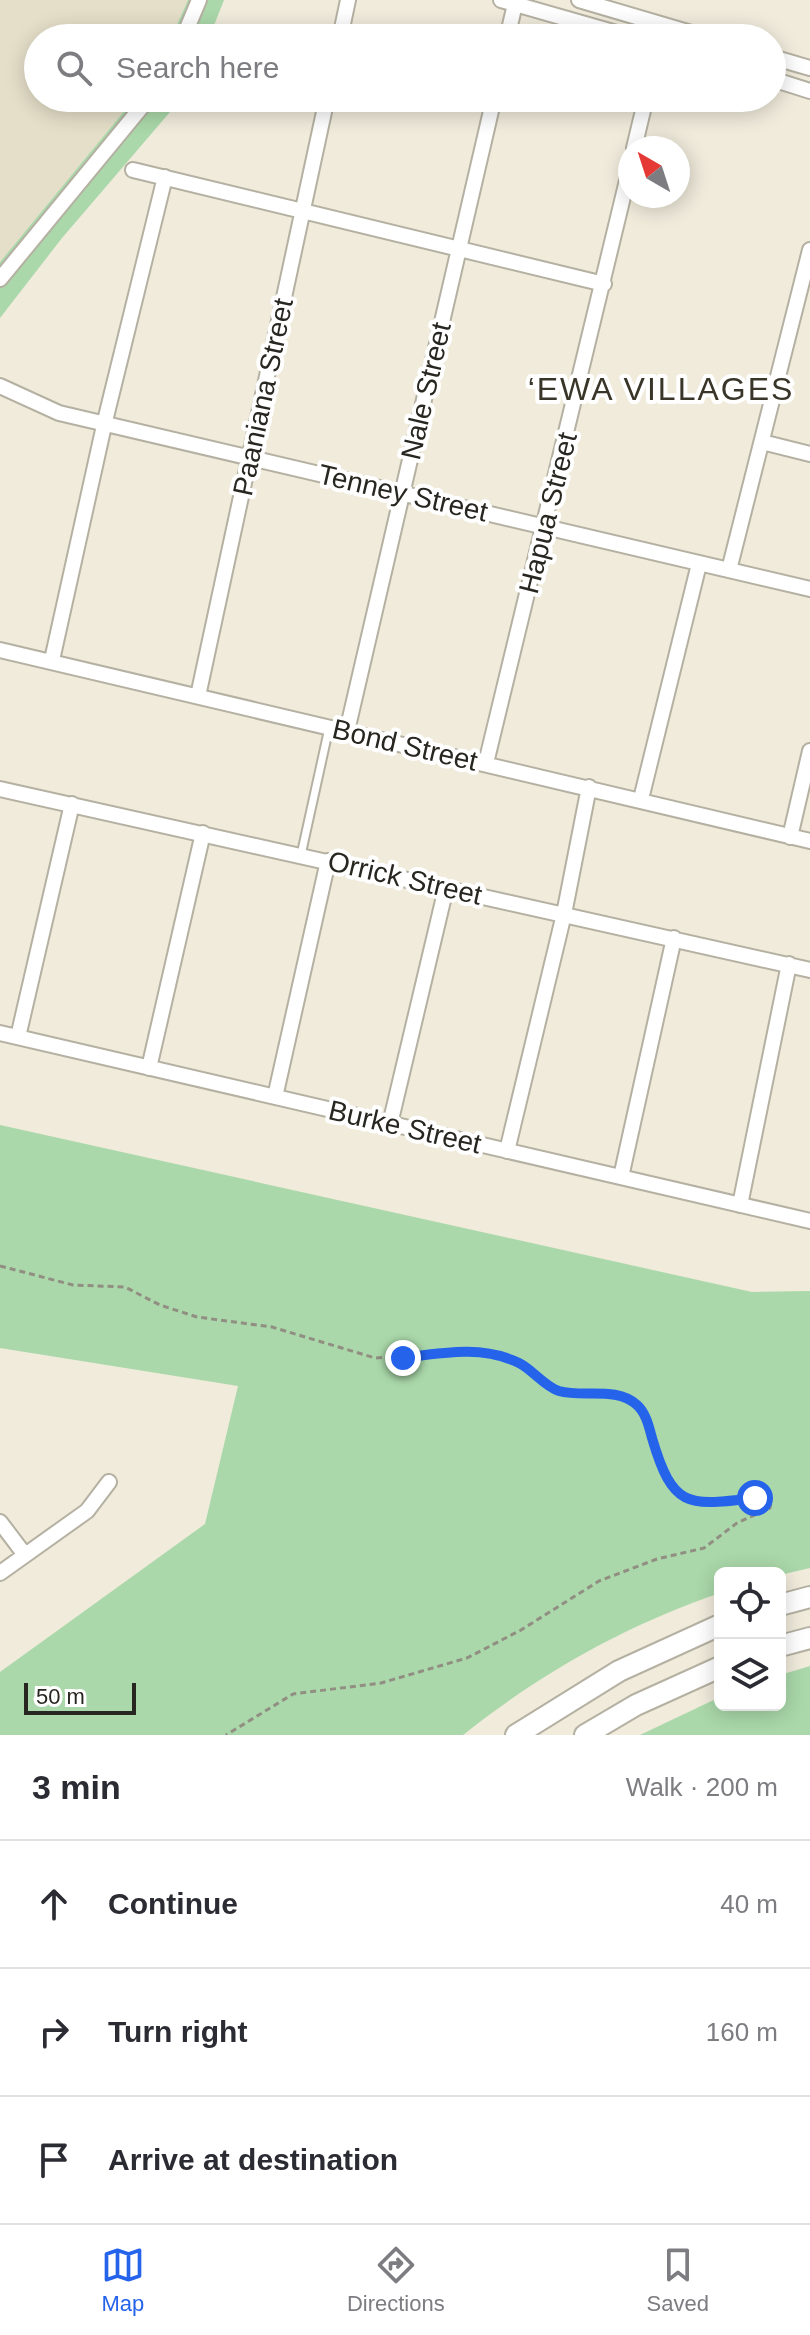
<!DOCTYPE html>
<html lang="en">
<head>
<meta charset="utf-8">
<style>
	body { margin:0; font-family:Arial,sans-serif; background:#f2f2f3; color:#2b2b33 }
	.controls { position:absolute; right:24px; bottom:24px; display:grid; overflow:hidden; border-radius:12px; box-shadow:0 4px 20px #0003 }
	.controls button { width:72px; height:72px; display:grid; place-items:center; padding:0; border:0; border-bottom:2px solid #e1e1e2; background:#fff; color:#2b2b33; font:40px sans-serif }
	.compass { position:absolute; left:618px; top:136px; width:72px; height:72px; border-radius:50%; background:#fff; box-shadow:0 4px 20px #0003; rotate:321deg }
	.scale { position:absolute; left:24px; bottom:20px; width:112px; box-sizing:border-box; padding-left:8px; border:4px solid #282620; border-top:0; font-size:22px; line-height:28px; white-space:nowrap; color:#282620; -webkit-text-stroke:6px #fff; paint-order:stroke }
	.stop { position:absolute; width:24px; height:24px; margin:-18px; border:6px solid #2563eb; border-radius:50%; background:#fff }
	.stop.end { background:#2563eb; border-color:#fff; box-shadow:0 2px 8px #0008 }
	.list { margin:0; padding:0; list-style:none }
	h2 { display:flex; justify-content:space-between; align-items:center; height:104px; margin:0; padding:0 32px; font-size:34px }
	h2 small { font-size:26px; font-weight:400; color:#7c7c81 }
	.list li { display:grid; grid-template-columns:52px 1fr auto; gap:24px; align-items:center; box-sizing:border-box; height:128px; padding:0 32px; border-top:2px solid #e1e1e2 }
	.list b { display:block; font-size:30px; white-space:nowrap }
	.list em { font-size:26px; font-style:normal; color:#7c7c81 }
	.icon { flex:none; width:44px; height:44px; fill:none; stroke:currentColor; stroke-width:2; stroke-linecap:round; stroke-linejoin:round }
	.map { position:relative; flex:none; width:810px; height:1735px; overflow:hidden }
	.search { position:absolute; background:#fff; box-shadow:0 4px 20px #0003; left:24px; right:24px; top:24px; height:88px; display:flex; align-items:center; gap:20px; box-sizing:border-box; padding:0 28px; border-radius:44px; color:#7c7c81; font-size:30px }
	.sheet { height:488px; background:#fff }
	nav { display:flex; justify-content:space-around; align-items:center; box-sizing:border-box; height:112px; border-top:2px solid #e1e1e2; background:#fff; font-size:22px; color:#7c7c81 }
	nav a { display:grid; justify-items:center; gap:4px }
	nav .on { color:#2563eb }
	.map>svg:first-child { display:block }
	.built { fill:#e5dfc9 }
	.green { fill:#aad8aa }
	.lines { fill:none; stroke-linecap:round; stroke-linejoin:round }
	.service-casing { stroke:#b5b1a2; stroke-width:11 }
	.minor-casing { stroke:#b5b1a2; stroke-width:18 }
	.secondary-casing { stroke:#b5b1a2; stroke-width:24 }
	.path { stroke:#918e82; stroke-width:3; stroke-dasharray:6 4; stroke-linecap:butt }
	.service { stroke:#fff; stroke-width:7 }
	.minor { stroke:#fff; stroke-width:14 }
	.secondary { stroke:#fff; stroke-width:20 }
	.route { stroke:#2563eb; stroke-width:10 }
	.labels { text-anchor:middle; dominant-baseline:central; stroke-width:8; stroke-linejoin:round; paint-order:stroke }
	.street-label { font-size:28px; fill:#282620; stroke:#fff }
	.quarter-label { font-size:32px; letter-spacing:2px; fill:#393529; stroke:#fff }
</style>
</head>
<body>
<div class="map">
<svg width="810" height="1735" viewBox="0 0 810 1735">
	<rect width="100%" height="100%" fill="#f0ebdb"/>
	<path class="built" d="M0 0H188L171 38H38V98H135L0 262Z"/>
	<path class="green" d="M188 0H224L209 38H171Z
		M135 98H182L62 238 0 318V262Z
		M0 1125 752 1292 810 1291V1568L780 1575 720 1573V1593C626 1625 541 1673 463 1735H0V1672L205 1524 238 1386 0 1348Z
		M810 1666V1735H640L720 1697V1705H780V1675Z"/>
	<g class="lines">
		<defs>
			<path id="service" d="M301 855 329 728"/>
			<path id="minor" d="M501 0 634 38
				M579 0 708 38
				M183 38 199 0
				M340 38 348 0
				M507 38 516 0
				M772 57 810 68
				M772 79 810 91
				M634 148 646 98
				M133 170 604 284
				M0 279 149 98
				M0 386 59 413 810 589
				M762 442 810 454
				M729 570 810 250
				M0 650 810 841
				M52 660 105 421 165 177
				M198 696 327 98
				M347 731 494 98
				M486 763 630 168
				M0 789 810 970
				M641 799 699 564
				M790 837 810 751
				M0 1033 810 1221
				M18 1037 72 804
				M149 1068 203 833
				M275 1097 328 861
				M390 1124 446 888
				M507 1151 564 914 589 787
				M621 1177 674 938
				M740 1205 789 964
				M0 1522 25 1555
				M0 1573 87 1511 109 1482"/>
			<path id="secondary" d="M780 1605 810 1597
				M780 1646 810 1638
				M516 1735 619 1671 720 1625
				M585 1735 636 1705 720 1667"/>
		</defs>
		<use href="#service" class="service-casing"/>
		<use href="#minor" class="minor-casing"/>
		<use href="#secondary" class="secondary-casing"/>
		<path class="path" d="M0 1266 73 1285 125 1287 160 1305 197 1317 272 1327 375 1358 458 1351 502 1357 528 1368 560 1391 618 1396 636 1405 644 1415 665 1478 687 1498 712 1504 762 1497 771 1502 770 1508 737 1523 704 1548 657 1559 599 1581 521 1630 467 1658 381 1683 293 1694 226 1735"/>
		<use href="#service" class="service"/>
		<use href="#minor" class="minor"/>
		<use href="#secondary" class="secondary"/>
	</g>
	<g class="lines">
		<path class="route" d="M403 1358C442 1353 482 1345 519 1363 533 1370 544 1386 559 1391 584 1398 616 1386 637 1405 646 1413 649 1427 652 1438 673 1509 687 1506 755 1498"/>
	</g>
	<g class="labels">
		<g class="street-label">
			<text transform="translate(426 391) rotate(-77)">Nale Street</text>
			<text transform="translate(263 397) rotate(-78)">Paaniana Street</text>
			<text transform="translate(403 493) rotate(13)">Tenney Street</text>
			<text transform="translate(548 513) rotate(-76)">Hapua Street</text>
			<text transform="translate(405 745) rotate(13)">Bond Street</text>
			<text transform="translate(405 878) rotate(13)">Orrick Street</text>
			<text transform="translate(405 1127) rotate(13)">Burke Street</text>
		</g>
		<g class="quarter-label">
			<text x="661" y="389">‘EWA VILLAGES</text>
		</g>
	</g>
</svg>
<div class="controls">
<button><svg class="icon" aria-label="locate" viewBox="0 0 24 24"><circle cx="12" cy="12" r="6"/><path d="M12 2v4M12 18v4M2 12h4M18 12h4"/></svg></button>
<button><svg class="icon" aria-label="layers" viewBox="0 0 24 24"><path d="M12 4l9 5-9 5-9-5zM3 14l9 5 9-5"/></svg></button>
</div>
<svg class="compass" viewBox="-18 -18 36 36"><path d="M0-13l5 13h-10z" fill="#e53935"/><path d="M0 13l5-13h-10z" fill="#7c7c81"/></svg>
<div class="scale">50 m</div>
<div class="stop" style="left:755px;top:1498px"></div>
<div class="stop end" style="left:403px;top:1358px"></div>
<div class="search"><svg class="icon" aria-label="search" viewBox="0 0 24 24"><circle cx="10" cy="10" r="6"/><path d="M15 15l6 6"/></svg>Search here</div>
</div>
<section class="sheet">
<h2>3 min<small>Walk · 200 m</small></h2>
<ul class="list">
<li><svg class="icon" aria-label="ahead" viewBox="0 0 24 24"><path d="M12 20V5M6 11l6-6 6 6"/></svg><div><b>Continue</b></div><em>40 m</em></li>
<li><svg class="icon" aria-label="right" viewBox="0 0 24 24"><path d="M7 20v-9h11M14 6l5 5-5 5"/></svg><div><b>Turn right</b></div><em>160 m</em></li>
<li><svg class="icon" aria-label="arrive" viewBox="0 0 24 24"><path d="M6 21V4h12l-3 4 3 4H6"/></svg><div><b>Arrive at destination</b></div></li>
</ul>
</section>
<nav>
<a class="on"><svg class="icon" aria-label="map" viewBox="0 0 24 24"><path d="M3 6l6-2 6 2 6-2v14l-6 2-6-2-6 2zM9 4v14M15 6v14"/></svg>Map</a>
<a><svg class="icon" aria-label="directions" viewBox="0 0 24 24"><path d="M12 3l9 9-9 9-9-9zM9 14v-3h6M13 9l2 2-2 2"/></svg>Directions</a>
<a><svg class="icon" aria-label="saved" viewBox="0 0 24 24"><path d="M7 4h10v16l-5-4-5 4z"/></svg>Saved</a>
</nav>
</body>
</html>
